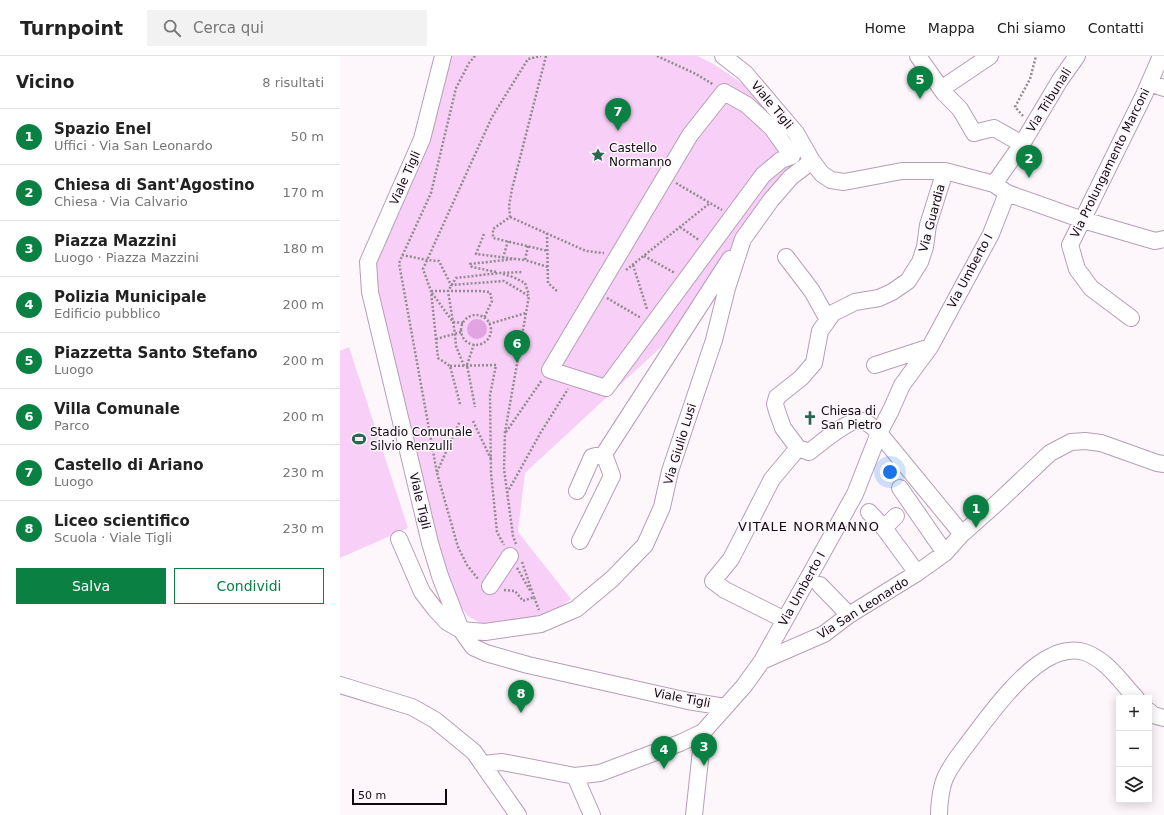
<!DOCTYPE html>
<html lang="it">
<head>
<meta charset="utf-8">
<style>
	body { margin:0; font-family:"DejaVu Sans",sans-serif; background:#f2f2f2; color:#222 }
	.controls { position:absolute; right:12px; bottom:12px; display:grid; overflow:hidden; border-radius:0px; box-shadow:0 2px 10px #0003 }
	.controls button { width:36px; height:36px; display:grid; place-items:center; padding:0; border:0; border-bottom:1px solid #e0e0e0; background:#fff; color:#222; font:20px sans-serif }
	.scale { position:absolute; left:12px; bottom:10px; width:95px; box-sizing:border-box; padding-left:4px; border:2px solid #110911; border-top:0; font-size:11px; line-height:14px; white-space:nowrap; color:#110911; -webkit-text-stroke:3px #fdf7fc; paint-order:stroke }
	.you { position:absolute; left:550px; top:416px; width:14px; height:14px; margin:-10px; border:3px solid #fff; border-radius:50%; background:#1a73e8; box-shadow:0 0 0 6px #1a73e833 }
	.badge { display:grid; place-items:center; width:26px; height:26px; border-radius:50%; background:#0b8043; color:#fff; font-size:13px; font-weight:700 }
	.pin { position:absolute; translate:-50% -33px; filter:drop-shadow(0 1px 2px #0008) }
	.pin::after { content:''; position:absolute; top:21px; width:14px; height:12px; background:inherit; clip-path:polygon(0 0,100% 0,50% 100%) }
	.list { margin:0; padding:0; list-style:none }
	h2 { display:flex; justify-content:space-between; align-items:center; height:52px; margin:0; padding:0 16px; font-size:17px }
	h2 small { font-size:13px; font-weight:400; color:#767676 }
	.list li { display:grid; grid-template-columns:26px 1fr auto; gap:12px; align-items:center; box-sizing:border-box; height:56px; padding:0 16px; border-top:1px solid #e0e0e0 }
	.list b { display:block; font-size:15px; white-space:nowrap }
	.list p { margin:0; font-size:13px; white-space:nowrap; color:#767676 }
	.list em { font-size:13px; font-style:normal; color:#767676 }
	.actions { display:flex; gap:8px; padding:12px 16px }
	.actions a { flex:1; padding:9px 0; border:1px solid #0b8043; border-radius:0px; text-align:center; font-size:14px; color:#0b8043 }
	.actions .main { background:#0b8043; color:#fff }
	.icon { flex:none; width:22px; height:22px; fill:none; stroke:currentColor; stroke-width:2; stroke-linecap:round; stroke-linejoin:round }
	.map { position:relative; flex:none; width:824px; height:759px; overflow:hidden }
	header { display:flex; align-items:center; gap:24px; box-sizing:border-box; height:56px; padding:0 20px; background:#fff; border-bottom:1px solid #e0e0e0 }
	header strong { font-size:19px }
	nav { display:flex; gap:22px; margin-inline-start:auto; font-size:14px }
	.search { width:280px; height:36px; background:#f2f2f2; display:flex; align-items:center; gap:10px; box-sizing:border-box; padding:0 14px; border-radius:0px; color:#767676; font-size:15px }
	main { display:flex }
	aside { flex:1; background:#fff }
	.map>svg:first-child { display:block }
	.green { fill:#f8cff7 }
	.water { fill:#e2a3e2 }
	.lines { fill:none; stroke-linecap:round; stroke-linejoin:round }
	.minor-casing { stroke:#b69eb6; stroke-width:18 }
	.path { stroke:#918a90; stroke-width:2.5; stroke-dasharray:2 2; stroke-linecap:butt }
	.minor { stroke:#fff; stroke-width:16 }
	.labels { text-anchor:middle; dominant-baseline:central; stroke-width:3; stroke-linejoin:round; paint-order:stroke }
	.street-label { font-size:12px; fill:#110911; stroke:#fdf7fc }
	.poi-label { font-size:12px; fill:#110911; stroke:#fdf7fc; text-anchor:start }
	.neighbourhood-label { font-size:13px; letter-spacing:1px; fill:#110911; stroke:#fdf7fc }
</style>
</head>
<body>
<header>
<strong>Turnpoint</strong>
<div class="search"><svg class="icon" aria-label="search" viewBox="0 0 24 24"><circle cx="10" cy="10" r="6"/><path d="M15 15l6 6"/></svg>Cerca qui</div>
<nav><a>Home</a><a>Mappa</a><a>Chi siamo</a><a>Contatti</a></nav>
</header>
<main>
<aside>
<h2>Vicino<small>8 risultati</small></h2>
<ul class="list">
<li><span class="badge">1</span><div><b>Spazio Enel</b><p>Uffici · Via San Leonardo</p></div><em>50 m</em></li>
<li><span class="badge">2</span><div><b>Chiesa di Sant'Agostino</b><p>Chiesa · Via Calvario</p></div><em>170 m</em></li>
<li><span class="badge">3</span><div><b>Piazza Mazzini</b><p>Luogo · Piazza Mazzini</p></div><em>180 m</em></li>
<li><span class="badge">4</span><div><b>Polizia Municipale</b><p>Edificio pubblico</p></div><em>200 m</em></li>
<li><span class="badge">5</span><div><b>Piazzetta Santo Stefano</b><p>Luogo</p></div><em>200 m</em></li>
<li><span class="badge">6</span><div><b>Villa Comunale</b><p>Parco</p></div><em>200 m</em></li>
<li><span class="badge">7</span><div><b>Castello di Ariano</b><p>Luogo</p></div><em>230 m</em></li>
<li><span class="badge">8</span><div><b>Liceo scientifico</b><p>Scuola · Viale Tigli</p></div><em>230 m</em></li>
</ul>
<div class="actions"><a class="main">Salva</a><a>Condividi</a></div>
</aside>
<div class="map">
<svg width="824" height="759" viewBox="0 0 824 759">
	<rect width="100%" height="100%" fill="#fdf7fc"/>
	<path class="green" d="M105 0H358L375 9 403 28 436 63 462 103 426 142 347 267 185 417 178 476 231 543 207 560 142 568 128 560 120 550 108 526 28 208Z
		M9 291 68 472 0 502V295Z"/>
	<path class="water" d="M127 273a10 10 0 1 1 20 0a10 10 0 1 1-20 0Z"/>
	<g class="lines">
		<defs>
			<path id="minor" d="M103 0 82 83 28 206 30 236 90 487 100 520 121 574 133 591 146 597 188 609 348 645 385 651
				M383 0 405 17 456 77 472 105 482 118 491 124 504 126 562 115H605L654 128 667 137 743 164 815 185 824 183
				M578 0 604 37 620 53 634 77 654 72 682 88
				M809 27 824 32
				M601 33 650 0
				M384 36 407 49 432 72 452 100 441 104 423 119 266 332 210 314 350 79Z
				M654 128 682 88 720 24 737 0
				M446 201 472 235 488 264
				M791 262 751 232 737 213 730 189 804 39 821 0
				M535 309 590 291
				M458 392 443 372 437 355 435 348 437 341 461 322 474 307 480 275 493 257 515 246 539 242 552 236 568 225 580 206 585 191 588 169 605 115
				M560 432 605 497
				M237 435 252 401 264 398 390 203
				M529 456 544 472 577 517
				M544 472 556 460
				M59 483 82 536 95 553 107 566 121 574 145 576 201 568 236 553 272 523 305 489 322 451 330 415 374 284 387 232 403 183 431 144 451 121 472 105
				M240 485 272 420 264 398
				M480 529 509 559
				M150 530 170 500
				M445 564 385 534 373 525 391 503 432 423 458 392 469 396C480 388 510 361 523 365 529 367 535 373 539 377L622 478
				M422 605 515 438 539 377 551 354 562 329 590 291 651 178 667 137
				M0 629 72 651 95 664 134 696 178 759
				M809 655 813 659 824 662
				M143 708 162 706 235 720 260 717 340 687 363 676 404 630 422 605 484 578 509 559 577 517 605 497 622 478 657 447 710 397 731 386 745 385 761 387 817 407 824 408
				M235 720 252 759
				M354 759 363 676
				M599 759C599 748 601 730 606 720 611 710 619 699 626 690 647 662 680 615 712 600 721 595 734 593 744 596 766 603 781 626 796 642"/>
		</defs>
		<use href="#minor" class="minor-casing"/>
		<path class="path" d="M135 0 129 7 116 32 91 137 59 207 97 417 118 491 127 509 138 523
			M206 0 172 133 169 150 170 161 153 173V182L208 195
			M317 0 356 18 374 29
			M683 60 675 51 690 23 696 0
			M336 127 382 154
			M170 161 246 195 264 197
			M340 171 359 184
			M207 177 208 227 218 236
			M144 178 136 198 185 204
			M188 190 185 204 208 211
			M62 199 87 204 99 205 111 229 164 225 189 240 165 376 164 413 173 480 176 488
			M304 200 335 217
			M163 202 168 185
			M293 209 307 253
			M286 214 370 147
			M156 216 132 211 130 208 174 203
			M163 218 173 221 185 227 189 239
			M91 235H141L150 236 152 245 144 262
			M92 237 113 266 123 267
			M267 242 301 262
			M121 274a15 15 0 1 1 30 0a15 15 0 1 1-30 0Z
			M149 268 186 257
			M96 283 121 276
			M134 288 127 309 135 351
			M110 310 156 309 150 339 151 417 157 476 164 489
			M124 310 116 290 115 278 108 235 116 222 159 217 183 216
			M120 348 110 310 98 302 91 235 83 213 152 61 188 3 201 0
			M133 365 151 403
			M166 376 202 324
			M97 416 120 365
			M167 437 201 376 228 333
			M182 506 194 541
			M177 512 191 536
			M164 534 175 535 183 545 194 541 199 554"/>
		<use href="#minor" class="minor"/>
	</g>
	<defs>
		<symbol id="sight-bare" viewBox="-9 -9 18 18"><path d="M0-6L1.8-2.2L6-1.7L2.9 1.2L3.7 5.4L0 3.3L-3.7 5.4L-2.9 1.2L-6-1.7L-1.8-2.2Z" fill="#2c6751" stroke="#fdf7fc" stroke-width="2.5" paint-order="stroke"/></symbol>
		<symbol id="church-bare" viewBox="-9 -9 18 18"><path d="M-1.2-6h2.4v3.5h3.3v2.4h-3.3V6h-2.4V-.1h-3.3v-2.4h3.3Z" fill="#2c6751" stroke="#fdf7fc" stroke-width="2.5" paint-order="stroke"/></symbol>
		<symbol id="stadium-bare" viewBox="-9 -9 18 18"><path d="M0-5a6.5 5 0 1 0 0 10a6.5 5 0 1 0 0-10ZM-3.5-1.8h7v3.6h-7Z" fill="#2c6751" stroke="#fdf7fc" stroke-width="2.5" paint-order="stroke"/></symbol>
	</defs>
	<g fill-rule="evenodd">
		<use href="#sight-bare" x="248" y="89" width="20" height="20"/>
		<use href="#church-bare" x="460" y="352" width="20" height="20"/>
		<use href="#stadium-bare" x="9" y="373" width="20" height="20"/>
	</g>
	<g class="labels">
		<g class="street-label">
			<text transform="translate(709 44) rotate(-58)">Via Tribunali</text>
			<text transform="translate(432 49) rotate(50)">Viale Tigli</text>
			<text transform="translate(770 107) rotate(-64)">Via Prolungamento Marconi</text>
			<text transform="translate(65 122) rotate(-66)">Viale Tigli</text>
			<text transform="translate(592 162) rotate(-75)">Via Guardia</text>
			<text transform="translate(630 215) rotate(-62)">Via Umberto I</text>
			<text transform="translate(340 388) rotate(-73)">Via Giulio Lusi</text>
			<text transform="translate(80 445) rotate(77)">Viale Tigli</text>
			<text transform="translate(462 533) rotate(-61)">Via Umberto I</text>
			<text transform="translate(523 552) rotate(-32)">Via San Leonardo</text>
			<text transform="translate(342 642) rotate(11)">Viale Tigli</text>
		</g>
		<g class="poi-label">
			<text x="269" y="92">Castello<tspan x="269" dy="14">Normanno</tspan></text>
			<text x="481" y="355">Chiesa di<tspan x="481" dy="14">San Pietro</tspan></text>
			<text x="30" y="376">Stadio Comunale<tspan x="30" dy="14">Silvio Renzulli</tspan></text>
		</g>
		<g class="neighbourhood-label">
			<text x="469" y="470">VITALE NORMANNO</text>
		</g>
	</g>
</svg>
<div class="controls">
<button>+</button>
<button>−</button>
<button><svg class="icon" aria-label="layers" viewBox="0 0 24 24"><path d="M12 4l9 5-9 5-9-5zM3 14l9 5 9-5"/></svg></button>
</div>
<div class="scale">50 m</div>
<div class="you"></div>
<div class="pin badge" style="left:636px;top:472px">1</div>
<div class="pin badge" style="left:689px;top:122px">2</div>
<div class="pin badge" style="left:364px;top:710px">3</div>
<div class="pin badge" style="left:324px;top:713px">4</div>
<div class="pin badge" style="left:580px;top:43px">5</div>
<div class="pin badge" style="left:177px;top:307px">6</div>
<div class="pin badge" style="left:278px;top:75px">7</div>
<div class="pin badge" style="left:181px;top:657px">8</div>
</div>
</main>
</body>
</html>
